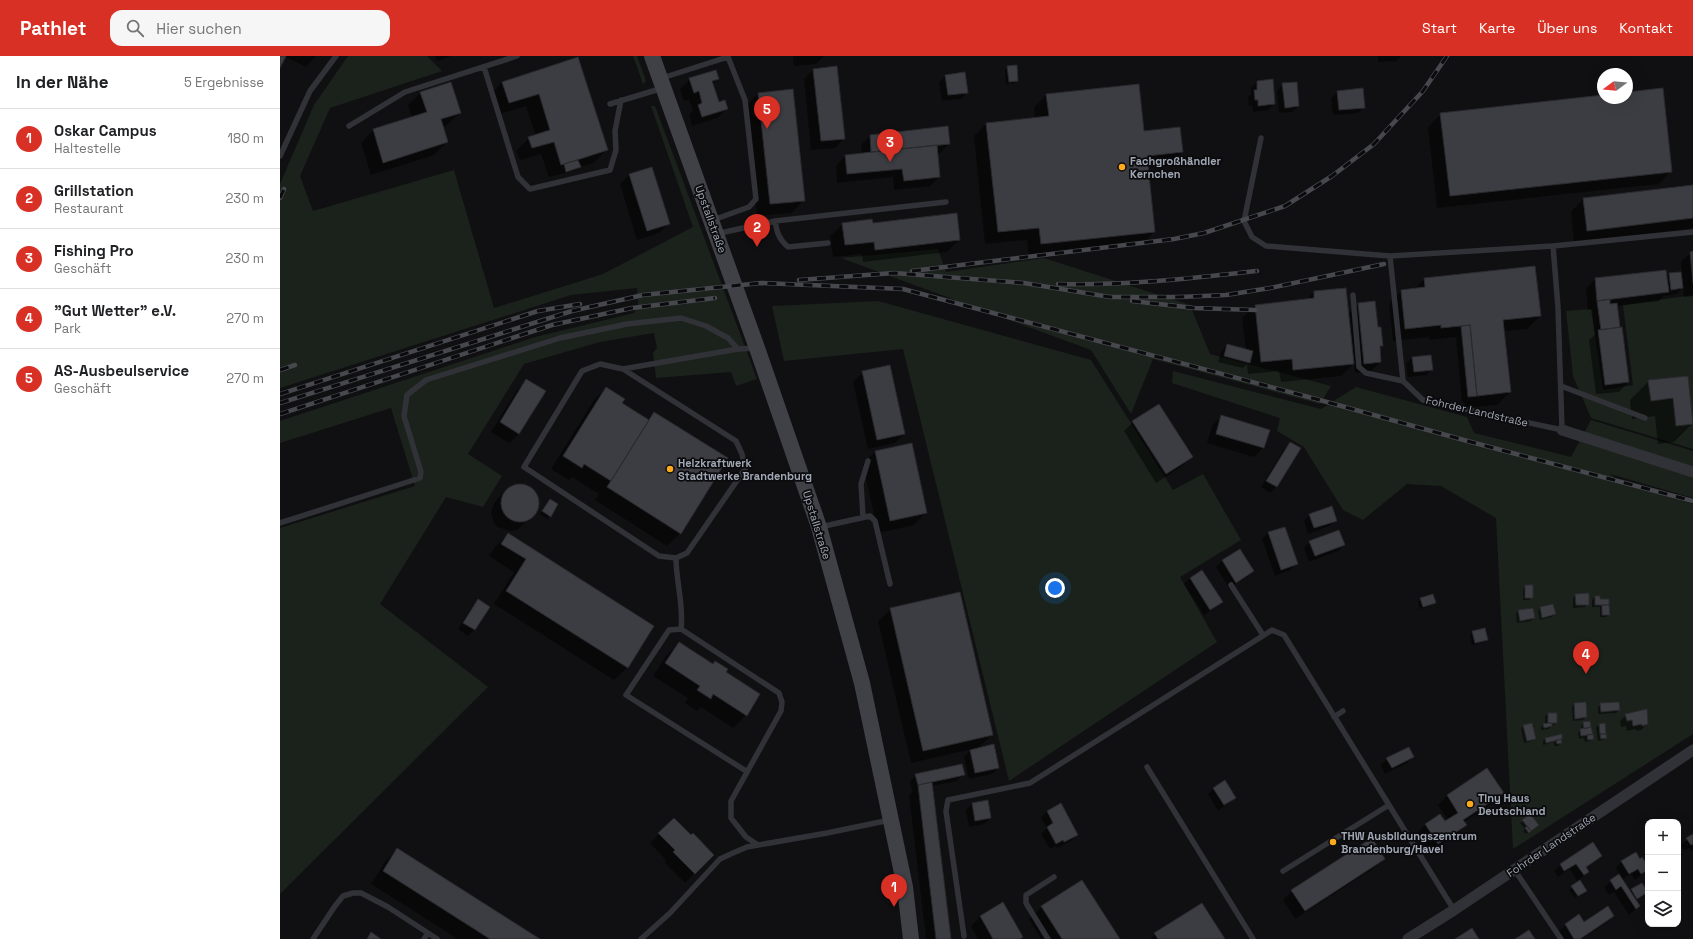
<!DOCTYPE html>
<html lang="de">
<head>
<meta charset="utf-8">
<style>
	body { margin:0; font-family:"Space Grotesk",sans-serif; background:#f6f6f6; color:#202124 }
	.controls { position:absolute; right:12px; bottom:12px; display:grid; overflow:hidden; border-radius:8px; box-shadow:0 4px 16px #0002 }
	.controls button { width:36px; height:36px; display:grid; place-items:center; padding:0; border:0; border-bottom:1px solid #e0e0e0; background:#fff; color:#202124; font:20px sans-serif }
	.compass { position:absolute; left:1317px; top:12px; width:36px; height:36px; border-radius:50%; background:#fff; box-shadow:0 4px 16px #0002; rotate:254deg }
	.you { position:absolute; left:775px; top:532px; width:14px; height:14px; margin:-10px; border:3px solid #fff; border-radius:50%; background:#1a73e8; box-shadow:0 0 0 6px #1a73e833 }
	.badge { display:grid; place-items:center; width:26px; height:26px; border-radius:50%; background:#d93025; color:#fff; font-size:13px; font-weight:700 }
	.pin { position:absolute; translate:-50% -33px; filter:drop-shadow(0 1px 2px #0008) }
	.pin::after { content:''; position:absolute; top:21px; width:14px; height:12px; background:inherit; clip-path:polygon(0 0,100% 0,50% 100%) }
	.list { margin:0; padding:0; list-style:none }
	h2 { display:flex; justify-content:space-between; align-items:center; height:52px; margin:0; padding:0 16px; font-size:17px }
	h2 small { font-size:13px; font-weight:400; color:#757577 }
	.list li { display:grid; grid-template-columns:26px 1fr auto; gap:12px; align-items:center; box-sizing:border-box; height:60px; padding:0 16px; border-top:1px solid #e0e0e0 }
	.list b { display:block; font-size:15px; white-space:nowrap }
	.list p { margin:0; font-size:13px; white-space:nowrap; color:#757577 }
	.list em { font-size:13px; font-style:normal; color:#757577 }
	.icon { flex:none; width:22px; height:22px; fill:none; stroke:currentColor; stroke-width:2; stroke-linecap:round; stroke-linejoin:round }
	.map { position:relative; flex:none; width:1413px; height:883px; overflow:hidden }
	header { display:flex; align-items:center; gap:24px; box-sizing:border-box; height:56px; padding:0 20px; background:#d93025; color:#fff }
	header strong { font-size:19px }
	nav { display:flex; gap:22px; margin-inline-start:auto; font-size:14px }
	.search { width:280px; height:36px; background:#f6f6f6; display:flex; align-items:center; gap:10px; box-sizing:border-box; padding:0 14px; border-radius:12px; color:#757577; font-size:15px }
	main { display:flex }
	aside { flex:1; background:#fff }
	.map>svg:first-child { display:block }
	.green { fill:#1a221b }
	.shadow { fill:#0007 }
	.building { fill:#3c3d42; stroke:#2a2a2e }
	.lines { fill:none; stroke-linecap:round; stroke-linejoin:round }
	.lane { stroke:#313237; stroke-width:5.5 }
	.street { stroke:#313237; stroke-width:11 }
	.secondary { stroke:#3f4147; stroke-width:16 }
	.rail-casing { stroke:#46484e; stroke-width:4.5 }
	.rail { stroke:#0b0b0d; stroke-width:3; stroke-dasharray:9; stroke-linecap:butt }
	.poi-dot { fill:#ffaa1b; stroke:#0b0b0d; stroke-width:1.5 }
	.labels { text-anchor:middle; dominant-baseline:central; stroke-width:3.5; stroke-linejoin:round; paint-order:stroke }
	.poi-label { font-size:11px; font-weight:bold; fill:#a0a7b4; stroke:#0b0b0d; text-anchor:start }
	.street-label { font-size:11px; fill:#a0a7b4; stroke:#0b0b0d }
</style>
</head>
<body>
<header>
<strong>Pathlet</strong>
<div class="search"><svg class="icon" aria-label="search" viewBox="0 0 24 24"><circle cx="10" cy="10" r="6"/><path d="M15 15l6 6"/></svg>Hier suchen</div>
<nav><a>Start</a><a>Karte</a><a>Über uns</a><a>Kontakt</a></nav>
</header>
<main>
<aside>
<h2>In der Nähe<small>5 Ergebnisse</small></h2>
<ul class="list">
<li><span class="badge">1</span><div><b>Oskar Campus</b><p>Haltestelle</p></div><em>180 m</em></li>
<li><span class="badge">2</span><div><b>Grillstation</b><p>Restaurant</p></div><em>230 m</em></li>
<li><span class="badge">3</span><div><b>Fishing Pro</b><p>Geschäft</p></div><em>230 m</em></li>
<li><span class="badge">4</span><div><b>&quot;Gut Wetter&quot; e.V.</b><p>Park</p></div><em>270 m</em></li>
<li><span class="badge">5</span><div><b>AS-Ausbeulservice</b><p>Geschäft</p></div><em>270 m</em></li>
</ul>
</aside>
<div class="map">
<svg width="1413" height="883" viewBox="0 0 1413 883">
	<rect width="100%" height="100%" fill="#101012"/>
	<path class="green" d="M68 0H147L162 15 50 52 20 120 33 155 174 114 214 252 323 218 413 171 371 50H375L477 323 456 330 451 316 376 322 373 297 377 292 374 277 320 286 244 308 188 398 222 420 203 451 166 441 100 548 208 631 0 838V472L135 430 111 352 0 387V365L255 281 354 257 358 249 357 232 291 239 0 332V128L34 49Z
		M353 0H357L366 25 363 28Z
		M658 193 666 216 764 202 910 249 930 298 1051 330 1040 348 873 303 851 358 811 294 561 202Z
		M1413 239V393L1311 362 1293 320 1286 255 1311 253 1323 334 1353 329 1343 249Z
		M598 245 811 304 893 434 923 418 961 484 900 521 937 586 729 725 623 293 504 305 492 250Z
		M893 315 1041 353 1076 331 1187 361 1194 377 1291 401 1311 364 1413 395V442L1330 418 1341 426 1413 448V678L1233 793 1216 462 1161 430 1127 428 1083 464 1063 454 1024 391 997 375 1000 362 892 327Z"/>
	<path class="shadow" d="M0 0H36L26 11 4 0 0 10Z
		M155 0H171L157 5Z
		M513 0H544L536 8 514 10Z
		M1098 0H1121L1116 5 1098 6Z
		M297 3 326 94 314 107 299 111 297 114 269 121 261 98 240 104 236 95 249 82 256 80 246 50 216 59 210 39 222 26Z
		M728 11 737 25 734 27 726 28 725 14Z
		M533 14 564 82 555 92 531 94 524 23Z
		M665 20 687 36 681 43 662 45 659 26Z
		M410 23H438L432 29 438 48 447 53 437 62 412 70 409 59 413 55 409 44 404 45 400 33Z
		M992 24 994 48 988 54 973 56 972 49 969 50 968 41 971 38V32L977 26Z
		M1003 28 1018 50 1012 56 999 57 997 35Z
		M512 34 524 144 512 157 477 160 465 51 478 38Z
		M1058 35 1084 51 1078 57 1053 59 1051 42Z
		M141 36 180 57 167 69 162 71 167 86 154 99 91 119 81 87 93 74 132 62 128 49Z
		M1347 37 1391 115 1379 128 1157 152 1148 71 1161 58 1323 40V42H1347Z
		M766 39 863 76 902 96 889 109 867 111 874 176 861 189 749 201 747 184 705 188 694 80 706 68 755 63 754 51Z
		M590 80 669 88 660 97H657L659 121 650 130 614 134 613 121 557 127 556 110 565 100 582 98 581 89Z
		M371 112 389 167 379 177 357 184 340 128 349 119Z
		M1413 130V172L1294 187 1291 156 1303 143Z
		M563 168H592L679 184 667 196 583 206 582 198 553 201 550 180Z
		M1413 196V240L1404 241 1403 231 1396 238 1385 240V238L1379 245 1337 250 1340 272H1341L1348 326 1339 336 1316 338 1309 284 1315 279 1312 253 1308 254 1306 233 1315 223 1385 215 1386 221 1389 218 1403 225 1401 206 1410 197Z
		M1144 223 1260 260 1247 273 1224 275 1230 336 1217 349 1185 352 1184 346 1182 347 1176 281 1149 284V281L1113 285 1109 248 1121 235 1134 234Z
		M1034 236 1068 258 1078 248 1094 246 1097 273 1102 290 1099 293 1100 306 1091 315 1075 317 1074 307 1061 320 1001 326 999 315 968 318 967 308 963 312 938 306 941 296 947 289 966 294 962 262 975 250 1026 244Z
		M1132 302 1152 313 1146 319 1128 321 1126 308Z
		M583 316 624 378 615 387 588 393 573 326Z
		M1407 321 1412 368 1394 386 1378 388 1375 360 1352 363 1350 344 1369 325Z
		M246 325 264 336 239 378 229 387 211 376 237 334Z
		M326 332 341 347 367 364 375 357 400 477 387 490 315 444 319 438 292 421 289 424 271 413 314 344Z
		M941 361 983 392 974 401 927 387 932 370Z
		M853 366 912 401 902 410 876 427 844 375Z
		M1011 387 1020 393 996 431 990 437 981 431 1004 393Z
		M595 396 646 456 634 469 598 477 583 408Z
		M240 428 246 429 254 435 258 446 256 456 237 474 230 475 218 471 214 467 211 456 215 446 228 432Z
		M267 447 270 460 267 463 260 458Z
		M1030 459 1056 464 1049 470 1028 478 1024 465Z
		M988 477 1016 508 1010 514 995 520 982 483Z
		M228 478 373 571 347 612 334 624 214 548 234 516 209 500 215 491Z
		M1030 486 1064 489 1058 495 1029 506 1024 492Z
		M960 494 973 515 967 521 949 532 936 511 942 505Z
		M910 522 942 546 924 559 904 528Z
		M1246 530 1252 542 1249 544H1243V533Z
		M1296 539 1308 548 1305 551 1293 552V542Z
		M1315 541 1319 544 1329 559 1326 561H1320V551H1312V544Z
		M1141 543 1155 546 1152 549 1140 553 1138 546Z
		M198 545 194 574 188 580 178 573 192 551Z
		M1260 552 1275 558 1272 561 1260 564 1258 555Z
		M611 553 712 679 697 693 718 712 712 718 689 723 684 701 692 693 631 707 598 565Z
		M1238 555 1254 562 1251 565 1237 567 1236 558Z
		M1192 576 1207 583 1204 586 1192 589 1190 579Z
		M399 587 445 617 466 659 453 672 421 651 417 655 405 647 408 642 373 620 386 600Z
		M1294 648 1306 661 1303 664 1293 665 1292 651Z
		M1321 648 1339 654 1336 657 1318 658V651Z
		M1268 658H1276V667L1268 673 1261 674V671L1265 668V660Z
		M1346 659 1367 668 1361 674 1356 675V673L1347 675 1346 670 1341 671 1340 665Z
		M1304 667 1312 682 1310 685 1305 686 1304 682 1299 683 1298 677 1302 674 1301 670Z
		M1319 669 1326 682 1323 684 1318 685 1316 671Z
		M1243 670 1255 682 1252 685 1244 687 1241 673Z
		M1281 679V687L1278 690H1274V686L1263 689V685L1265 683Z
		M1133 701 1127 707 1105 718 1101 709 1107 703Z
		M683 718 677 725 651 730 670 883H646L629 739 633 735H632L630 725 636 719Z
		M934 732 955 742 938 755 928 738Z
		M1223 737 1213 747 1184 766 1185 769 1176 778 1149 796 1136 778 1146 768 1165 767 1168 764 1158 749 1167 740Z
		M692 748 710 762 704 768 689 771 686 754Z
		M767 755 797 778 791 785 777 792 776 790 770 793 761 778 767 772 761 762Z
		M394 763 411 780 433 799 405 827 384 806 386 804 370 787Z
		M1243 765 1255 771 1246 778 1243 775 1245 773 1240 767Z
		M1413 779V795H1412L1409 792 1404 795 1401 789Z
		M1313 787 1321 800 1305 812 1308 816 1301 822 1297 825 1290 813 1278 821 1274 815 1280 809Z
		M117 793 258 883H178L91 828 105 806Z
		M1104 802 1094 812 1015 863 1003 844 1012 835Z
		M1359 804 1368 813 1355 824 1351 818 1342 824 1350 836 1352 834 1367 836 1355 845 1359 850 1349 859 1334 836 1329 839 1324 831 1340 819 1336 812 1342 805Z
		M1292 831 1306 835 1295 842 1289 834Z
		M722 848 742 881 740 883H698L691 870 700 861Z
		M762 851 838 883H761L749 863Z
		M1298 860 1304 868 1333 860 1327 866 1301 883H1284L1279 875Z
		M875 878 943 883H870Z"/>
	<path class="building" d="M0 0H6L0 12Z
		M298 1 328 94 281 109 274 86 252 92 248 81 270 74 259 38 229 47 222 26Z
		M737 9 738 25 729 26 727 10Z
		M557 10 565 83 541 85 533 13Z
		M436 14 439 23 432 25 439 46 445 44 448 53 422 61 418 49 422 47 419 35 414 37 409 22Z
		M685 16 688 37 668 39 665 19Z
		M993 23 995 48 978 50V44H975L974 34H977V25Z
		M171 26 181 57 161 63 168 86 103 107 93 73 147 56 140 36Z
		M1017 26 1019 50 1005 52 1002 27Z
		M859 28 864 75 900 71 903 96 867 100 875 176 761 188 759 172 718 176 706 67 769 60 766 38Z
		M1083 32 1085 52 1059 54 1057 35Z
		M1383 32 1392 116 1170 140 1160 57 1323 39V42H1347V36Z
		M513 33 525 145 490 148 478 37Z
		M668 70 670 88 591 96 590 79Z
		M657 89 660 121 624 125 622 113 567 118 565 99Z
		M298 104 301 111 286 116 284 108Z
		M372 111 390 168 367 175 349 118Z
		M1413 129V162L1307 175 1303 142Z
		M677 157 680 184 595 194 594 186 565 189 562 167 592 163 593 167Z
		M1413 195V227L1410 196Z
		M1255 210 1261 260 1223 264 1231 336 1197 340 1190 269 1161 272V269L1125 273 1121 234 1145 231 1144 222Z
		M1386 214 1389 236 1317 245 1315 222Z
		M1401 216 1403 232 1391 234 1389 217Z
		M1066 232 1074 308 1013 314 1012 303 981 306 975 249 1034 242V235Z
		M1330 243V248L1337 247 1340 271 1321 274 1317 245Z
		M1095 245 1098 271H1101L1103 290H1100L1101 306 1084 308 1078 247Z
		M1190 269 1197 340 1188 341 1181 270Z
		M1342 271 1349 326 1325 329 1318 274Z
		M947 288 973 295 970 307 944 300Z
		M1151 299 1153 314 1134 316 1132 301Z
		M610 309 625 378 597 384 582 315Z
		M1408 320 1413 368 1396 370 1393 342 1371 345 1368 324Z
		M246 323 266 335 239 378 220 366Z
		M326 331 345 343 342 347 369 364 331 425 304 408 302 412 283 400Z
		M879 348 913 401 886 418 852 365Z
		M374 356 448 402 401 478 327 431Z
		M941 359 990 374 984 392 936 378Z
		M1010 386 1021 392 997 431 986 425Z
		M632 387 647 457 610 465 595 395Z
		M221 447a19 19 0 1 1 38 0a19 19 0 1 1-38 0Z
		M270 443 278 448 271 461 262 455Z
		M1052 450 1057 465 1034 472 1029 458Z
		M1005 471 1018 508 1001 514 988 476Z
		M1059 474 1065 489 1035 500 1029 485Z
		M228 477 374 570 348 612 226 535 246 503 221 488Z
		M960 493 974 515 956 527 942 504Z
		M922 514 943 546 930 554 910 522Z
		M1245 529H1253V542H1245Z
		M680 536 713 679 643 695 610 552Z
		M1309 537V549H1296L1295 538Z
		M1153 538 1156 547 1143 551 1140 542Z
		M1315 540H1320V543H1329V549H1315Z
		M198 543 210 551 195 574 183 567Z
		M1273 548 1276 558 1262 562 1260 551Z
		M1322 549H1329L1330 559H1322Z
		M1253 552 1255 562 1240 565 1238 554Z
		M1205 572 1208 584 1195 587 1192 575Z
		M399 586 433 608 435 605 448 613 446 616 480 638 467 660 433 638 431 643 417 634 420 630 385 607Z
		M1306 646 1307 661 1295 663 1294 647Z
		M1339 646 1340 654 1321 656 1320 647Z
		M1367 653 1368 668 1362 670V668L1353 670 1352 664 1347 665 1345 658Z
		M1268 657H1277V667H1268Z
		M1310 665 1311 671 1304 673 1303 666Z
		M1252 667 1256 683 1247 685 1243 669Z
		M1268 667H1272V670L1264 672 1263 668Z
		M1325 667 1326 678H1320L1319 668Z
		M1311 671 1313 678 1301 680 1300 673Z
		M1282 678V683L1266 687 1265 682Z
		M1313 678 1314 683 1308 684 1307 679Z
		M1320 678H1326L1327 682 1321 683Z
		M1281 683 1282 687 1277 688 1276 684Z
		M714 688 719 712 695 717 690 694Z
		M1129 691 1134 701 1112 712 1106 702Z
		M682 708 685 719 638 729 635 718Z
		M1207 712 1224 737 1183 764 1187 769 1158 788 1145 768 1160 758 1165 765 1178 757 1167 739Z
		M945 724 956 742 944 749 933 732Z
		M652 726 671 883H656L638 729Z
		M708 744 711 762 695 765 692 747Z
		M781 747 798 779 784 786 783 784 776 788 767 771 773 767 767 755Z
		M1250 758 1259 769 1251 775 1242 764Z
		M394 762 411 779 413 777 434 799 415 818 393 796 395 794 378 777Z
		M1247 770 1251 775 1249 777 1245 772Z
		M1413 778V788L1411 789 1406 782Z
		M1092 782 1105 803 1025 855 1011 834Z
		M1313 786 1322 800 1306 811 1309 816 1304 819 1296 808 1284 815 1280 808Z
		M117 792 260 883H210L103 815Z
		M1356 796 1360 803 1362 801 1368 810V814L1361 818 1358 813 1349 818 1341 805Z
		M1339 818 1360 850 1356 853 1341 830 1336 834 1330 824Z
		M802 824 840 883H782L761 850Z
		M1300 824 1307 835 1298 840 1291 830Z
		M1362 827 1368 836 1357 843 1351 833Z
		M723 846 743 881 740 883H713L700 860Z
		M922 847 945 883H878L874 877Z
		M1328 850 1334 860 1300 883H1294L1285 868 1299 858 1304 866Z
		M1192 872 1199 883H1175Z
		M1249 874 1255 883H1235Z
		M91 876 101 883H87Z"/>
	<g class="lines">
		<path class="lane" d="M204 11 238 121 250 133 330 114 336 94 335 75 341 44
			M382 22 448 1 465 44 476 143 469 151 433 164
			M330 48 383 32
			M69 70 125 36 237 0
			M981 82 964 165 972 181 986 190 1110 200 1273 190
			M0 100 30 35 56 0
			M495 165C497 177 499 183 508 191L548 187
			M436 178 495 165 666 146
			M1110 200 1123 325 1143 344 1282 374 1278 251 1273 190 1413 176
			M1073 239 1079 311 1086 317 1123 325
			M343 313 456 385 462 398 465 413 407 497 396 502 379 500 244 411 302 315 320 308 343 313 458 293 476 292
			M1281 330 1365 362
			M583 460 581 428 588 405
			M0 467 140 422 141 416 124 360 127 339 146 324 280 282 347 268 401 262 426 270 448 282 458 293
			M540 471 590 460 595 465 610 528
			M396 502C396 526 404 549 401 573
			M951 529 983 579
			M1054 661 1063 655
			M867 711 973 883
			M466 715 346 639 389 574 401 573 499 637 502 646 501 655 451 745V762L466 781 478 789
			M1234 813 1281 883
			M1003 815 1109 749 1174 854
			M148 877 157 883
			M684 880 666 755 668 744 750 727 992 574 1004 579 1109 749
			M33 883 55 850 63 840 73 837H81L108 851 148 877 144 883
			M361 883 390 857 440 803 453 797 467 791 547 777 610 764
			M768 883 746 847V839L774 821"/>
		<path class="street" d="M1282 374 1413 416
			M1128 883 1174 854 1413 694"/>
		<path class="secondary" d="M372 0 477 292 539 471 582 627 625 831 631 883"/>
		<defs>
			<path id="rail" d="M0 142 4 133
				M632 215 894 183 924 177 1005 150 1052 120 1094 88 1143 35 1167 0
				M519 224 614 217 744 227 830 241H899L946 239 990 232 1104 208
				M778 228C845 230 911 222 977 215
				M852 245 914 252 975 254
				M0 314 15 309
				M0 338 258 255 300 248
				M0 347 292 255 363 239 481 227 623 233 1036 343 1191 386 1413 445
				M0 358 272 269 352 252 435 242"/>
		</defs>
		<use href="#rail" class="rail-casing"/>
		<use href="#rail" class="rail"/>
	</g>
	<g class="poi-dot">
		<circle cx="842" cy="111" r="4"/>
		<circle cx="390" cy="413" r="4"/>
		<circle cx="1190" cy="748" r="4"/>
		<circle cx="1053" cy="786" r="4"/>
	</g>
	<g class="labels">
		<g class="poi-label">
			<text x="850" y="105">Fachgroßhändler<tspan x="850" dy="13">Kernchen</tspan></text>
			<text x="398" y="407">Heizkraftwerk<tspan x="398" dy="13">Stadtwerke Brandenburg</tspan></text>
			<text x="1198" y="742">Tiny Haus<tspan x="1198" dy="13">Deutschland</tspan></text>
			<text x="1061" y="780">THW Ausbildungszentrum<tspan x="1061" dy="13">Brandenburg/Havel</tspan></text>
		</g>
		<g class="street-label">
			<text transform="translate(431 163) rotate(70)">Upstallstraße</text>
			<text transform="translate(1197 355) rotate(13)">Fohrder Landstraße</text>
			<text transform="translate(537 469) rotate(73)">Upstallstraße</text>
			<text transform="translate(1271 789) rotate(-34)">Fohrder Landstraße</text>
		</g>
	</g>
</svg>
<div class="controls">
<button>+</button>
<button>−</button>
<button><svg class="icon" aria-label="layers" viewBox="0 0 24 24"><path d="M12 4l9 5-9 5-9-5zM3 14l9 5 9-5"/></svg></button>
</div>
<svg class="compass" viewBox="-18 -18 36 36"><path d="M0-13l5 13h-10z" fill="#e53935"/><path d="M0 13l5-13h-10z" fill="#757577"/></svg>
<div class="you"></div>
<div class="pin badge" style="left:614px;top:851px">1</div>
<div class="pin badge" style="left:477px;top:191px">2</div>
<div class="pin badge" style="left:610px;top:106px">3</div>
<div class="pin badge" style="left:1306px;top:618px">4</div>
<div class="pin badge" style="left:487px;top:73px">5</div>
</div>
</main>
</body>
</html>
